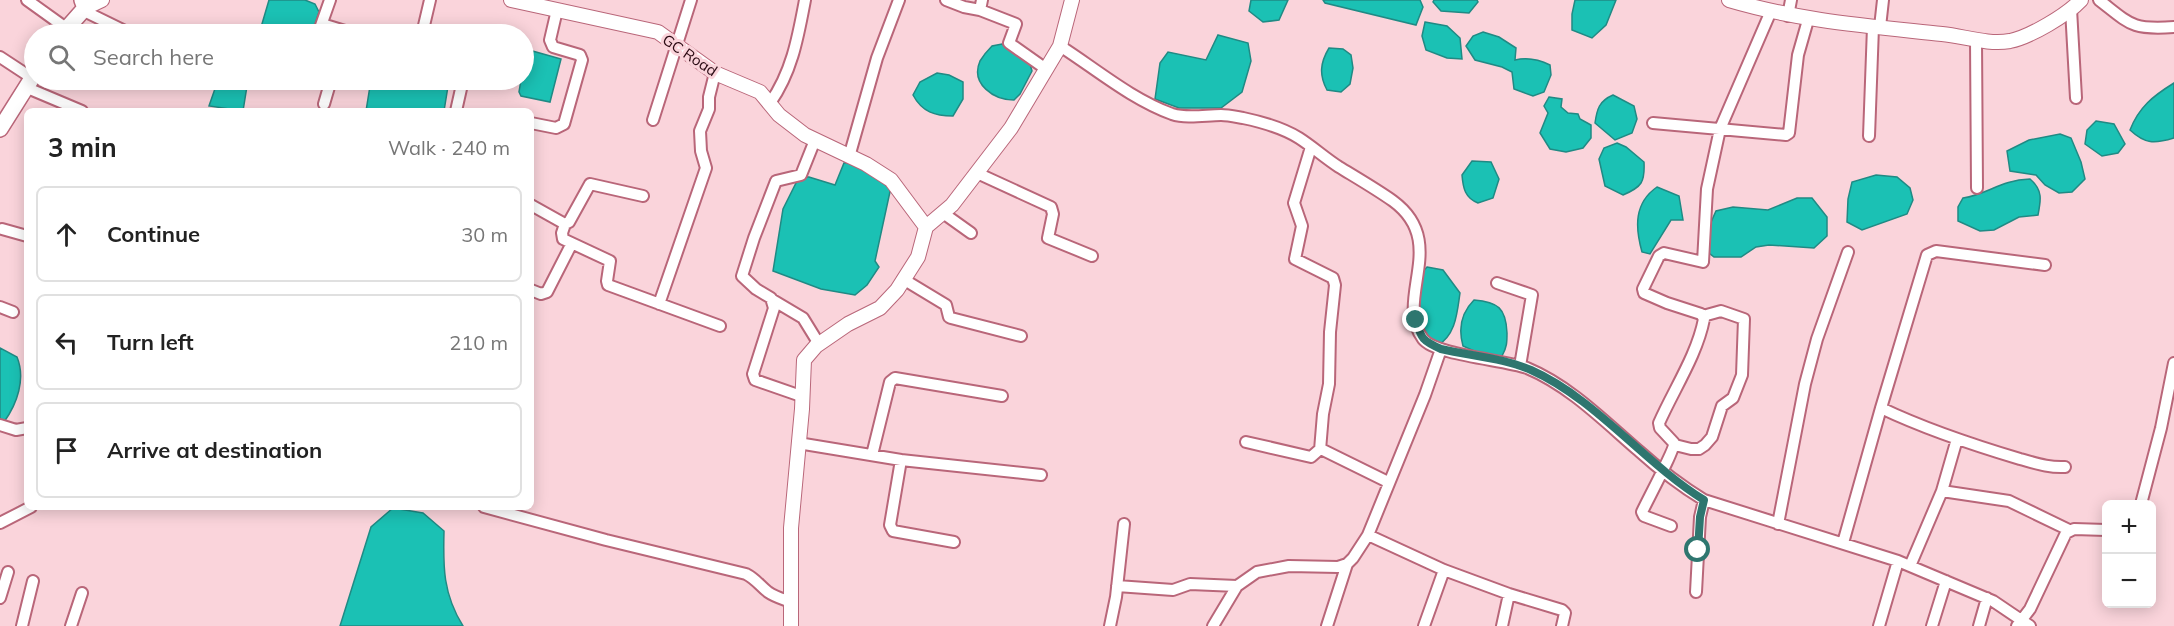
<!DOCTYPE html>
<html lang="en">
<head>
<meta charset="utf-8">
<style>
	body { margin:0; font-family:Mulish,sans-serif; background:#f6f6f6; color:#222 }
	.controls { position:absolute; right:18px; bottom:18px; display:grid; overflow:hidden; border-radius:9px; box-shadow:0 3px 15px #0003 }
	.controls button { width:54px; height:54px; display:grid; place-items:center; padding:0; border:0; border-bottom:2px solid #e0e0e0; background:#fff; color:#222; font:30px sans-serif }
	.stop { position:absolute; width:18px; height:18px; margin:-14px; border:4px solid #2e766f; border-radius:50%; background:#fff }
	.stop.end { background:#2e766f; border-color:#fff; box-shadow:0 2px 6px #0008 }
	.list { margin:0; padding:0; list-style:none }
	h2 { display:flex; justify-content:space-between; align-items:center; height:78px; margin:0; padding:0 24px; font-size:26px }
	h2 small { font-size:20px; font-weight:400; color:#767676 }
	.list li { display:grid; grid-template-columns:39px 1fr auto; gap:18px; align-items:center; box-sizing:border-box; height:96px; margin:0 12px 12px; padding:0 12px; border:2px solid #e0e0e0; border-radius:9px }
	.list b { display:block; font-size:22px; white-space:nowrap }
	.list em { font-size:20px; font-style:normal; color:#767676 }
	.icon { flex:none; width:33px; height:33px; fill:none; stroke:currentColor; stroke-width:2; stroke-linecap:round; stroke-linejoin:round }
	.map { position:relative; flex:none; width:2174px; height:626px; overflow:hidden }
	.search { position:absolute; background:#fff; box-shadow:0 3px 15px #0003; left:24px; top:24px; width:510px; height:66px; display:flex; align-items:center; gap:15px; box-sizing:border-box; padding:0 21px; border-radius:33px; color:#767676; font-size:22px }
	.panel { position:absolute; background:#fff; box-shadow:0 3px 15px #0003; left:24px; top:108px; width:510px; height:402px; border-radius:9px }
	.map>svg:first-child { display:block }
	.water { fill:#1bc1b4; stroke:#208a84; stroke-width:1.5 }
	.lines { fill:none; stroke-linecap:round; stroke-linejoin:round }
	.street-casing { stroke:#b96679; stroke-width:14 }
	.secondary-casing { stroke:#b96679; stroke-width:16 }
	.primary-casing { stroke:#b96679; stroke-width:18 }
	.street { stroke:#fff; stroke-width:10 }
	.secondary { stroke:#fff; stroke-width:14 }
	.primary { stroke:#fff; stroke-width:15 }
	.route { stroke:#2e766f; stroke-width:8 }
	.labels { text-anchor:middle; dominant-baseline:central; stroke-width:6; stroke-linejoin:round; paint-order:stroke }
	.street-label { font-size:15px; fill:#2a0a13; stroke:#fad4db }
</style>
</head>
<body>
<div class="map">
<svg width="2174" height="626" viewBox="0 0 2174 626">
	<rect width="100%" height="100%" fill="#fad4db"/>
	<path class="water" d="M269 0H305L315 4 319 12 312 34H259Z
		M1251 0H1288L1279 20 1263 22 1249 11Z
		M1323 0H1420L1423 7 1416 25 1325 3Z
		M1434 0H1477L1478 2 1469 13 1441 11 1433 2Z
		M1575 0H1616L1606 25 1592 38 1572 30V14Z
		M1425 22 1447 26 1460 38 1462 59 1447 58 1426 50 1422 36Z
		M1483 32 1499 37 1516 48 1515 60C1528 57 1538 59 1550 65L1551 75 1544 92 1533 96 1514 89 1512 72 1502 67 1475 60 1466 46 1473 36Z
		M1218 35 1248 43 1251 61 1242 92 1221 108H1179L1155 99 1160 63 1168 52 1206 60Z
		M1002 44 1029 60 1032 71 1020 94 1014 100C994 100 970 84 980 61 983 56 988 50 992 46Z
		M1329 48 1343 49 1351 55 1353 68 1350 84 1341 92 1327 90C1319 75 1320 63 1329 48Z
		M529 50 561 59 550 102 521 96 519 92 521 80H524V69Z
		M937 73 949 75 963 82V99L953 116C935 116 922 112 913 95L920 82Z
		M218 80 247 86 243 111 209 106Z
		M371 80H449L444 111H366Z
		M2174 83V138C2154 144 2145 144 2130 130 2139 107 2153 96 2174 83Z
		M1613 95 1634 106 1637 119 1632 133 1615 140 1595 123C1597 109 1599 101 1613 95Z
		M1549 97 1562 99 1561 107 1568 113 1578 114 1580 119 1591 125V138L1583 148 1566 152 1550 149 1540 133 1548 113 1544 106Z
		M2096 121 2114 124 2125 144 2118 153 2102 156 2085 144 2087 130Z
		M2060 134 2071 138 2081 162 2085 179 2072 192 2059 193 2045 185 2036 175 2010 171 2007 151 2029 140Z
		M1617 143 1626 147 1644 162C1645 182 1642 187 1623 195L1605 186 1599 159 1604 148Z
		M1472 161 1491 162 1499 179 1493 198 1478 203C1465 198 1463 188 1462 175Z
		M852 162 891 187 875 261 879 267 867 285 855 295 821 289 773 271 783 209 799 177H809L835 185 844 163Z
		M1876 175 1897 177 1910 188 1913 200 1907 214 1862 230 1847 222 1848 199 1852 182Z
		M2030 179C2043 190 2041 200 2038 215L2019 217 1994 230 1980 231 1958 221V207L1963 198C1989 194 2000 180 2030 179Z
		M1657 187 1679 196 1683 220H1671L1650 254 1642 252C1635 227 1634 203 1657 187Z
		M1797 198H1812L1827 217V236L1814 248 1769 245 1756 247 1741 257H1714L1705 250 1708 229 1716 211 1733 207 1768 210Z
		M1427 267 1443 270 1460 293C1457 313 1456 335 1437 346L1423 338 1417 304V278Z
		M1474 300C1498 302 1506 308 1507 333 1507 342 1507 347 1502 356L1483 355 1463 346C1458 328 1461 313 1474 300Z
		M0 348 17 357C26 379 17 404 4 422L0 421Z
		M393 508 423 513 444 531C443 567 443 594 463 626H340L371 527Z"/>
	<g class="lines">
		<defs>
			<path id="street" d="M27 0 66 28
				M946 0 964 7 980 10
				M982 0 980 10 1016 24 1009 43 1046 69
				M2099 0C2131 25 2132 30 2174 27
				M2071 9 2076 98
				M82 10 131 34
				M1788 16 1791 0
				M322 24 345 31 344 34
				M1880 27 1883 0
				M318 34 330 0
				M422 34 430 0
				M1976 40 1977 188
				M1060 46C1096 69 1131 99 1172 114 1187 119 1206 115 1221 115 1228 115 1237 117 1243 118 1262 122 1283 128 1299 138 1313 147 1325 158 1339 167 1357 178 1376 189 1393 201 1450 243 1393 299 1423 339 1435 355 1505 360 1527 368 1570 386 1604 421 1639 451 1659 469 1681 486 1704 500L1898 561 1993 601 2030 626
				M0 57 32 78
				M248 80 255 82
				M25 87 82 111
				M770 103C792 72 798 37 805 0
				M324 104 331 80
				M456 111 463 80
				M653 120 691 0
				M531 123 556 128 564 124 582 60 580 55 553 47 550 40 557 10
				M1653 123 1786 135 1789 133 1798 55 1808 20
				M1869 136 1873 27
				M1311 147 1294 203 1302 226 1295 259 1333 278 1335 285 1330 332 1329 384 1323 414 1320 450
				M849 157 877 58 899 0
				M977 173 1051 207 1053 214 1048 238 1092 256
				M531 205 565 224 569 222 590 184 643 196
				M943 213 971 233
				M565 224 562 233 563 239 610 261 607 281 608 285 720 326
				M2 229 27 236
				M903 279 946 305 949 317 951 318 1021 336
				M1497 283 1532 295 1520 366
				M531 290 541 294 547 292 571 245
				M771 299 803 318 819 344
				M659 304 706 168 701 151 700 131 709 109V97L715 73
				M0 307 13 312
				M801 396 755 380 753 374 774 308 771 298 756 289 742 276 754 238 776 181 801 175 815 140
				M1881 408C1925 429 1973 445 2020 459 2035 463 2049 468 2065 467
				M0 425 16 430 27 428
				M1246 442 1311 457 1319 450H1323L1388 482
				M798 443 901 460 1041 475
				M1675 445 1691 449H1699L1705 445 1712 437 1722 406 1733 398 1742 375 1744 319 1721 311 1703 316
				M872 455 890 382 895 378 1002 396
				M901 460 890 525 893 531 954 542
				M1942 491 2009 501 2069 530
				M2141 504 2161 428 2174 363
				M484 507 606 540 746 574C756 579 760 586 768 592 775 597 783 599 791 602
				M0 523 31 507
				M1778 524 1805 384 1817 339 1848 252
				M1671 526 1644 516 1642 512C1647 501 1675 449 1674 443L1660 428 1659 423C1674 389 1697 355 1704 319L1701 314 1667 303 1644 293 1643 289 1659 256 1664 253 1703 262 1707 189 1720 129 1771 11
				M1368 535 1444 570 1509 594 1562 610 1565 613 1562 626
				M1843 543 1881 408 1927 255 1936 251 2045 265
				M1910 566 1942 491 1957 439
				M1117 586 1173 590 1190 584 1237 586
				M1696 592 1700 517 1704 500
				M0 598 8 572
				M22 626 33 581
				M71 626 82 593
				M1110 626 1116 597 1124 524
				M1213 626 1237 586 1257 572 1289 566 1338 567 1347 564 1353 558 1368 535 1425 395 1441 349
				M1327 626 1347 564
				M1424 626 1444 570
				M1502 626 1509 594
				M1879 626 1898 561
				M1932 626 1946 581
				M1979 626 1987 598
				M2017 626 2030 609 2066 533 2074 529 2106 530"/>
			<path id="secondary" d="M511 0 658 32 715 73 760 92 779 115 805 135 866 164 891 180 926 227
				M1729 0C1800 21 1868 26 1942 34 1964 36 1987 45 2010 41 2030 37 2067 15 2081 0
				M85 8 102 0
				M791 626V528L802 409 804 360 816 346 848 324 880 308 897 290 918 257 926 227 952 205 1011 128 1060 46 1072 0"/>
			<path id="primary" d="M62 34 85 8 82 0
				M0 129 34 75"/>
		</defs>
		<use href="#street" class="street-casing"/>
		<use href="#secondary" class="secondary-casing"/>
		<use href="#primary" class="primary-casing"/>
		<use href="#street" class="street"/>
		<use href="#secondary" class="secondary"/>
		<use href="#primary" class="primary"/>
	</g>
	<g class="lines">
		<path class="route" d="M1416 320C1421 339 1423 341 1441 349 1470 356 1504 358 1531 370 1596 399 1643 462 1704 500L1700 517 1698 550"/>
	</g>
	<g class="labels">
		<g class="street-label">
			<text transform="translate(690 55) rotate(34)">GC Road</text>
		</g>
	</g>
</svg>
<div class="controls">
<button>+</button>
<button>−</button>
</div>
<div class="stop" style="left:1698px;top:550px"></div>
<div class="stop end" style="left:1416px;top:320px"></div>
<div class="search"><svg class="icon" aria-label="search" viewBox="0 0 24 24"><circle cx="10" cy="10" r="6"/><path d="M15 15l6 6"/></svg>Search here</div>
<section class="panel">
<h2>3 min<small>Walk · 240 m</small></h2>
<ul class="list">
<li><svg class="icon" aria-label="ahead" viewBox="0 0 24 24"><path d="M12 20V5M6 11l6-6 6 6"/></svg><div><b>Continue</b></div><em>30 m</em></li>
<li><svg class="icon" aria-label="left" viewBox="0 0 24 24"><path d="M17 20v-9H6M10 6l-5 5 5 5"/></svg><div><b>Turn left</b></div><em>210 m</em></li>
<li><svg class="icon" aria-label="arrive" viewBox="0 0 24 24"><path d="M6 21V4h12l-3 4 3 4H6"/></svg><div><b>Arrive at destination</b></div></li>
</ul>
</section>
</div>
</body>
</html>
